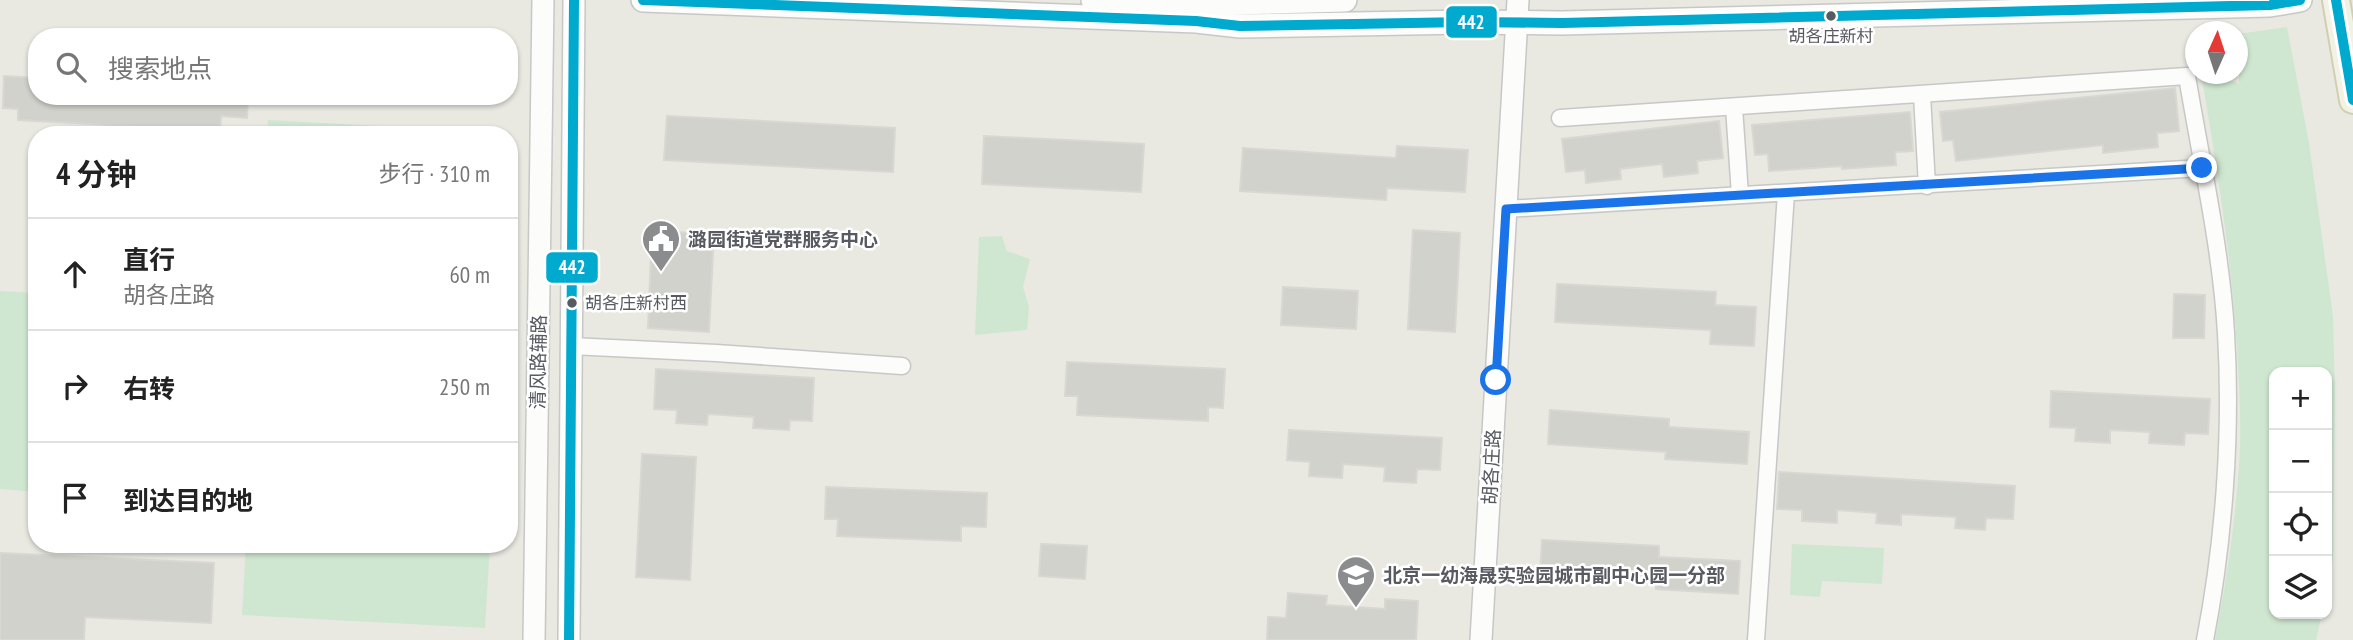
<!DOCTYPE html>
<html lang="zh">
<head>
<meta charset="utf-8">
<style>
	body { margin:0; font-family:"PT Sans Narrow","Noto Sans SC",sans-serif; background:#f2f2f2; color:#222 }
	.controls { position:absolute; right:21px; bottom:21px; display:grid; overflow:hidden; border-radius:14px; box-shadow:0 2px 5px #0004 }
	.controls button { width:63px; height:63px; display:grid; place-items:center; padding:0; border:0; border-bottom:2px solid #e0e0e0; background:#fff; color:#222; font:35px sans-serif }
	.compass { position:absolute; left:2185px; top:21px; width:63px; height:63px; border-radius:50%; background:#fff; box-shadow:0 2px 5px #0004; rotate:3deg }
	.stop { position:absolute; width:21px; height:21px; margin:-16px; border:5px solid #1a73e8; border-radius:50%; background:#fff }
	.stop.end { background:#1a73e8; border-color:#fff; box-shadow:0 2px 7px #0008 }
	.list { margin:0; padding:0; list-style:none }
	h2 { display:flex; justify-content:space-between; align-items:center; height:91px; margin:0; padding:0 28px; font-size:30px }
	h2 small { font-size:23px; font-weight:400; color:#767676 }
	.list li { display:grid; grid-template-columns:46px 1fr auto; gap:21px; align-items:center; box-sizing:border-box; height:112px; padding:0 28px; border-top:2px solid #e0e0e0 }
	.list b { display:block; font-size:26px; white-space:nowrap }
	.list p { margin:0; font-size:23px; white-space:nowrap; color:#767676 }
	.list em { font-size:23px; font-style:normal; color:#767676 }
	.icon { flex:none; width:38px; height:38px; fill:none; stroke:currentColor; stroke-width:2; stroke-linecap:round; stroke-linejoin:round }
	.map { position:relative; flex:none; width:2353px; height:640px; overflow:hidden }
	.search { position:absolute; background:#fff; box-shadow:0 2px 5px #0004; left:28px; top:28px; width:490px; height:77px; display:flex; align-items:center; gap:18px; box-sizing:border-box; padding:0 24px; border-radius:28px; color:#767676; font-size:26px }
	.panel { position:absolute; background:#fff; box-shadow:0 2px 5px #0004; left:28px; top:126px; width:490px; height:427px; border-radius:28px }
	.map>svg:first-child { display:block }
	.green { fill:#cfe7d1 }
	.building { fill:#d2d2cd; stroke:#d8d7d2; stroke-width:2 }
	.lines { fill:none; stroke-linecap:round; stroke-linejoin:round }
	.minor-casing { stroke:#c7c7c6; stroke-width:19 }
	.tertiary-casing { stroke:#c7c7c6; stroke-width:24 }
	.secondary-casing { stroke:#c7c7c7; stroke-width:26 }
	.primary-casing { stroke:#d1cfaf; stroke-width:30 }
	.minor { stroke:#fcfcfb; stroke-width:16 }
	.tertiary { stroke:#fcfcfb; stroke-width:21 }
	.secondary { stroke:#fcfcfb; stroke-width:23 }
	.primary { stroke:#f1f2e5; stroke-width:26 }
	.bus-1-casing { stroke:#fff; stroke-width:16 }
	.bus-1 { stroke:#00a9ce; stroke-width:10 }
	.route { stroke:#1a73e8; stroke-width:9 }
	.bus-dot { fill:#585a61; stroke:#fff; stroke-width:2.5 }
	.labels { text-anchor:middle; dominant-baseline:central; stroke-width:5; stroke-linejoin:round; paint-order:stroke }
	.bus-label { font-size:17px; fill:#585a61; stroke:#fff }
	.poi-label { font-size:19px; font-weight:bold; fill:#585a61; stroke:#fff; text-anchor:start }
	.street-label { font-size:19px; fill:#585a61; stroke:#fff }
	.line-badge { stroke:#fff; stroke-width:2.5 }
	.badge-label { font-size:19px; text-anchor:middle; font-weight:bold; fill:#fff }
</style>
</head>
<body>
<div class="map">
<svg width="2353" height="640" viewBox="0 0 2353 640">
	<rect width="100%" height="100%" fill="#e9e9e2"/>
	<path class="green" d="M2287 27 2309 143 2333 316 2335 394 2333 559 2327 590V372H2274V614H2322L2316 640H2215C2226 583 2235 524 2239 466 2242 427 2239 387 2237 348 2231 256 2217 165 2201 74H2217L2239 84 2238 34Z
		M268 120 511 133 509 166V135H267Z
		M1002 236 1007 251 1030 259 1023 287 1029 307 1027 330 975 335 979 237Z
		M0 291 37 293V492L0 489Z
		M246 544H490L485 628 242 615Z
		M1792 544 1884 548 1882 584 1822 581 1820 597 1790 595Z"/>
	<path class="building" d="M4 76 37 78V96H248L247 118 221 116 220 131 18 120V109L3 108Z
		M2175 88 2179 131 2157 133 2158 147 2103 153V145L1956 161 1953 140 1943 141 1940 112Z
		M1910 112 1913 151 1895 152 1896 165 1842 169V166L1769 171 1768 154 1755 155 1752 125Z
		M667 116 895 128 893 172 664 160Z
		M1719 121 1723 158 1697 161 1698 173 1664 177 1662 164 1620 169 1621 179 1586 183 1585 170 1566 172 1562 139Z
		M984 136 1144 144 1141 192 982 184Z
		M1397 146 1468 150 1465 192 1387 188 1386 200 1240 191 1243 148 1396 158Z
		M1413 230 1460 233 1455 332 1408 329Z
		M652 231 714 234 709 332 648 328Z
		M1557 284 1716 292 1715 305 1756 307 1754 346 1710 344 1711 330 1555 322Z
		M1283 287 1358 291 1356 329 1281 325Z
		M2174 294 2205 295 2204 338H2173Z
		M1067 362 1225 369 1223 408 1208 407V421L1077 415 1078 396H1065Z
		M656 369 814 378 812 421 790 420 789 430 753 428 754 417 708 414 707 425 676 423 677 410 654 409Z
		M2051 391 2210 399 2208 434 2185 433 2184 445 2149 443 2150 432 2110 430V443L2075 441 2076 428 2050 427Z
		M1550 410 1669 419V427L1749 432 1747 464 1665 459 1666 452 1548 444Z
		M1289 430 1442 438 1440 470 1417 469 1416 483 1384 481 1385 467 1343 464 1342 478 1309 476 1310 462 1287 460Z
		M642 454 696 457 690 580 636 577Z
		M1779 472 2015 486 2013 519 1986 518 1985 530 1955 528 1956 517 1901 514V525L1876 523 1877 513 1837 510V523L1802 521V510L1777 509Z
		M826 487 987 493 986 527 961 526V541L837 536 838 519H825Z
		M1542 540 1659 546V557L1740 561 1738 594 1656 589V580L1540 574Z
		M1041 544 1087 546 1085 579 1039 576Z
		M0 553 214 563 211 623 85 617 84 640H0Z
		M1288 593 1327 596 1326 605 1385 609V599L1418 601 1416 640H1267L1268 617 1286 618Z"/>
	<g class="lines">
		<defs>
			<path id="minor" d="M1922 95 1927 186
				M1734 107 1740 195
				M1560 118 2187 76C2201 161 2221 247 2226 333 2232 433 2224 542 2205 640
				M1506 209 2202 168
				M571 346 716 353 902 366
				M1756 640 1786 193"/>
			<path id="tertiary" d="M534 640 543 0
				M569 640 574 0
				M1481 640 1518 0"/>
			<path id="secondary" d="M643 0 1196 21 1240 26 1466 22 1562 23 2270 5 2300 0
				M1093 0 1234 3 1345 0"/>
			<path id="primary" d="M2336 0 2353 100"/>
		</defs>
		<use href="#minor" class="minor-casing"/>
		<use href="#tertiary" class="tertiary-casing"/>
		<use href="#secondary" class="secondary-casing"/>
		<use href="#primary" class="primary-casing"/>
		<use href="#minor" class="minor"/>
		<use href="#tertiary" class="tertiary"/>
		<use href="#secondary" class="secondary"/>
		<use href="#primary" class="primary"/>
		<defs>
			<path id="bus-1" d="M643 0 1196 21 1240 26 1466 22 1562 23 2270 5 2300 0
				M2336 0 2353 100
				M569 640 574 0"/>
		</defs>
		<use href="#bus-1" class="bus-1-casing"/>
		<use href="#bus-1" class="bus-1"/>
	</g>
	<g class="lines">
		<path class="route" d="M1496 380 1506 209 2202 168"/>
	</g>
	<defs>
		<symbol id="civic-pin" viewBox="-11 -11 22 30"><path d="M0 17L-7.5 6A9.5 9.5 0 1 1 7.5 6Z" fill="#8b8c8e" stroke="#fff"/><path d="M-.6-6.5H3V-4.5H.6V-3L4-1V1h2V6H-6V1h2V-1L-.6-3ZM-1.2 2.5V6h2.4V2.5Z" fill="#fff"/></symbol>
		<symbol id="school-pin" viewBox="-11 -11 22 30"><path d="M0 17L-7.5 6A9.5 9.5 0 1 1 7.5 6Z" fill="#8b8c8e" stroke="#fff"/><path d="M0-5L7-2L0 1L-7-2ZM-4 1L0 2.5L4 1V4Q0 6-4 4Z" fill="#fff"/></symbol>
	</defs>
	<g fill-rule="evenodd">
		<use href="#civic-pin" x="639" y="217" width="44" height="60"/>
		<use href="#school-pin" x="1334" y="553" width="44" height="60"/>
	</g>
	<g class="bus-dot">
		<circle cx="1831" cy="16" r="6"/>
		<circle cx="572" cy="303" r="6"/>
	</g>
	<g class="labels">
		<g class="bus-label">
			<text x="1831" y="36">胡各庄新村</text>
			<text x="585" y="303" text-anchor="start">胡各庄新村西</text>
		</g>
		<g class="poi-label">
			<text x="688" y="239">潞园街道党群服务中心</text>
			<text x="1383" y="575">北京一幼海晟实验园城市副中心园一分部</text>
		</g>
		<g class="street-label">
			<text transform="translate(538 362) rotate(-89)">清风路辅路</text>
			<text transform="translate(1491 467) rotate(-87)">胡各庄路</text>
		</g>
	</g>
	<g class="line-badge">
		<rect x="1445" y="5" width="53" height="34" rx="7" fill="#00a9ce"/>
		<rect x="545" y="251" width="54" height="33" rx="7" fill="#00a9ce"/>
	</g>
	<g class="badge-label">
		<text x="1471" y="29">442</text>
		<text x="572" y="274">442</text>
	</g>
</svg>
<div class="controls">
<button>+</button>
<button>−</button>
<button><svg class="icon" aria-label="locate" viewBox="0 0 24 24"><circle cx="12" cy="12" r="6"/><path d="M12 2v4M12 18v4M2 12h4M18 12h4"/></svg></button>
<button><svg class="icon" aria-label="layers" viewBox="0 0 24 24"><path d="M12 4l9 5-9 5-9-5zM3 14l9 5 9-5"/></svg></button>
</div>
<svg class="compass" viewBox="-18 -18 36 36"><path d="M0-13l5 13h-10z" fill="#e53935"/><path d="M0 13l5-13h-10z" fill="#767676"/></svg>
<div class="stop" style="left:1496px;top:380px"></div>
<div class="stop end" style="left:2202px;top:168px"></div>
<div class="search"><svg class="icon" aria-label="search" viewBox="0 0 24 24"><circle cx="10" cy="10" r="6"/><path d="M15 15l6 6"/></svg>搜索地点</div>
<section class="panel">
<h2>4 分钟<small>步行 · 310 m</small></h2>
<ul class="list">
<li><svg class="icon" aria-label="ahead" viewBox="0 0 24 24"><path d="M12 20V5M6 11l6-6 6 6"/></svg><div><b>直行</b><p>胡各庄路</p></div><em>60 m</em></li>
<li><svg class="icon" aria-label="right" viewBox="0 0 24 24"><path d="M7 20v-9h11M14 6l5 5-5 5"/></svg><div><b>右转</b></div><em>250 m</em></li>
<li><svg class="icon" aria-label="arrive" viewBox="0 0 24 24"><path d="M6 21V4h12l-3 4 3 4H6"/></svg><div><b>到达目的地</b></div></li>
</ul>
</section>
</div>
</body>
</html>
